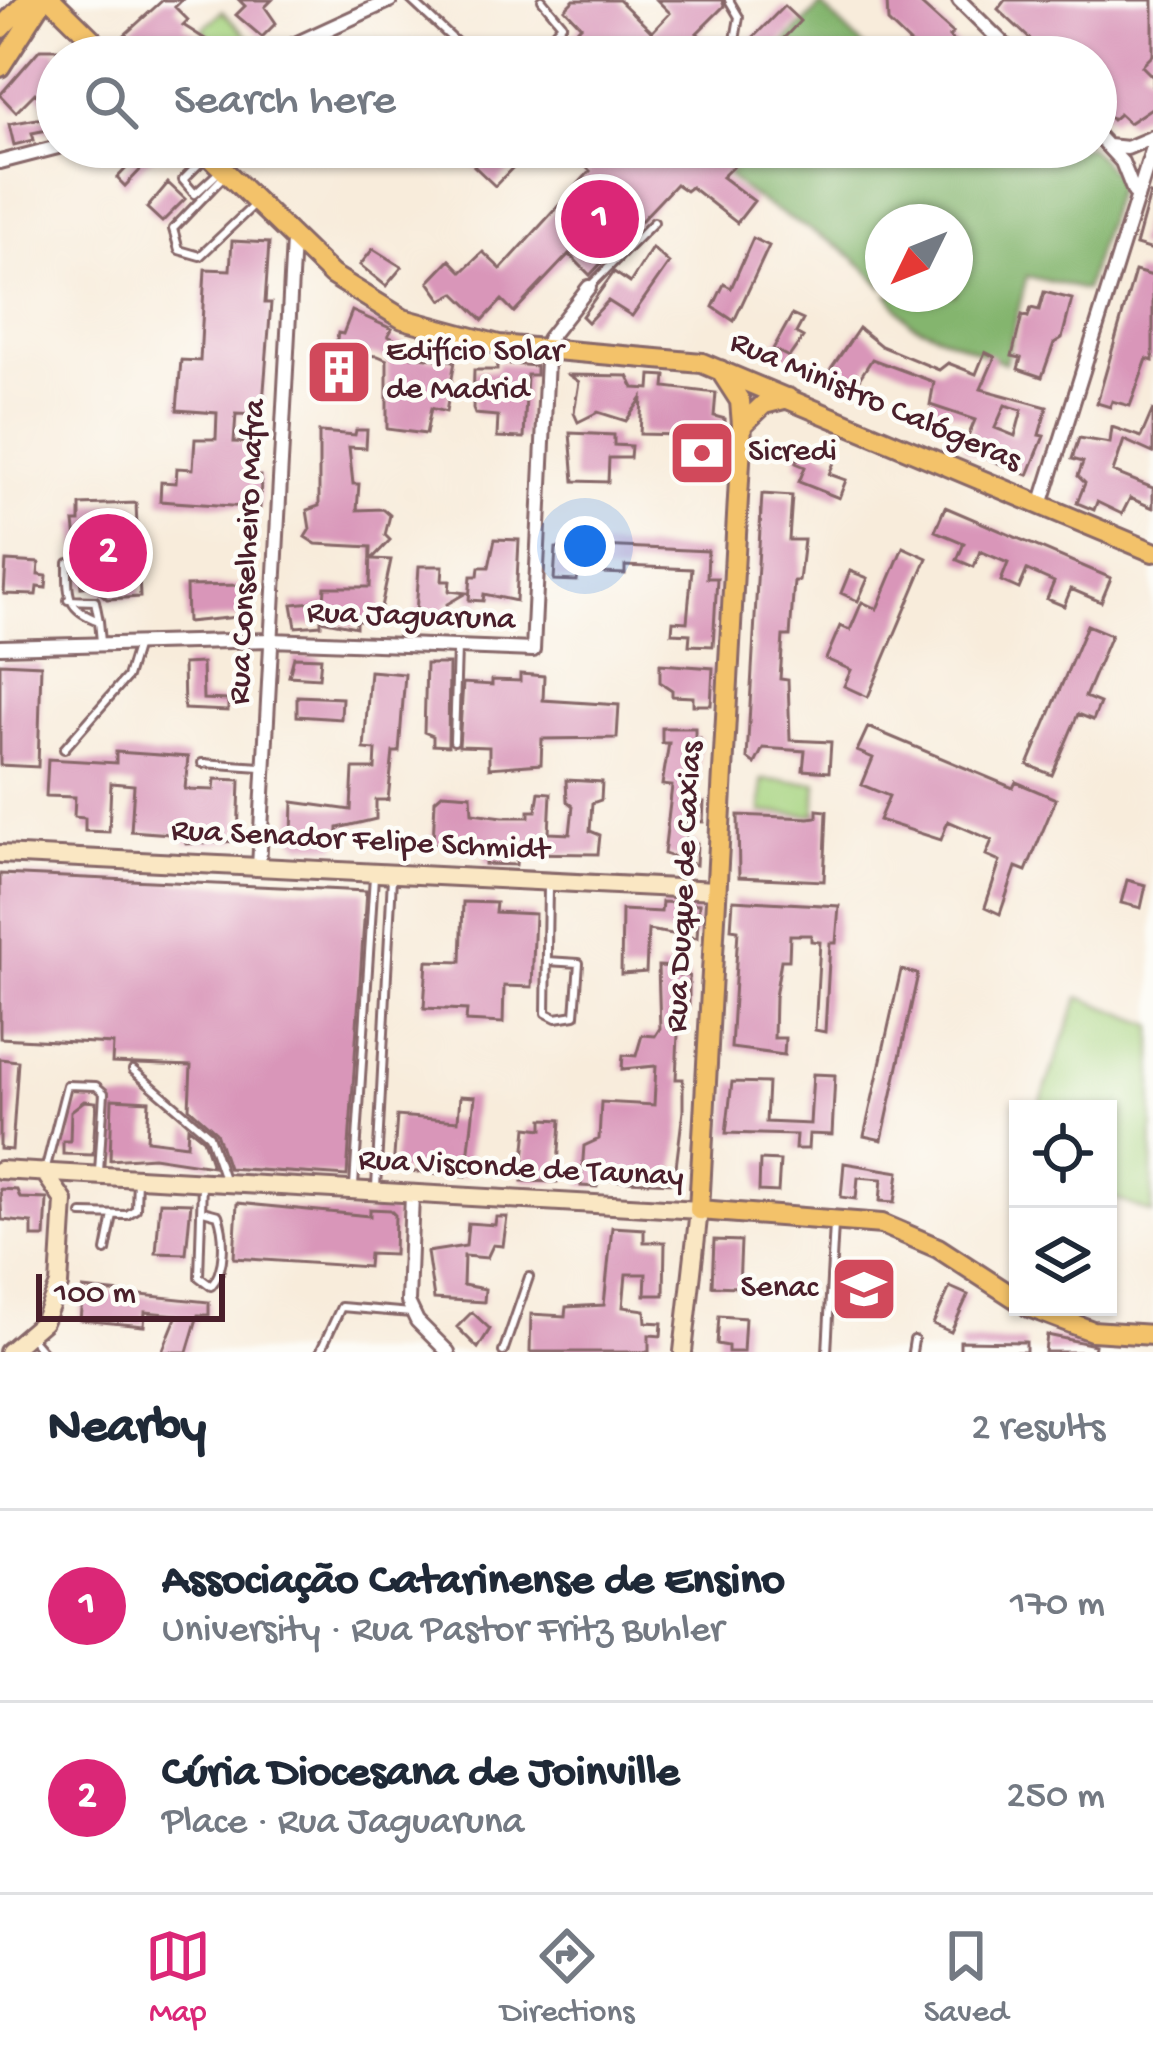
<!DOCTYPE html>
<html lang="en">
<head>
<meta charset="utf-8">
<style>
	body { margin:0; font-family:"Gochi Hand",sans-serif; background:#f6f6f7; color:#1f2937 }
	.controls { position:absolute; right:36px; bottom:36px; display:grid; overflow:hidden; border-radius:0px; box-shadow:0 3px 9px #0004 }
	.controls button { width:108px; height:108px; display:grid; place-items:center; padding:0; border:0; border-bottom:3px solid #e0e1e3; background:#fff; color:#1f2937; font:60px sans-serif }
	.compass { position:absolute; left:865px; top:204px; width:108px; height:108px; border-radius:50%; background:#fff; box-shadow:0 3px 9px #0004; rotate:227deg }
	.scale { position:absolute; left:36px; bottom:30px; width:189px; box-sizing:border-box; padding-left:12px; border:6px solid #4a1f2b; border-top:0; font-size:33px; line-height:42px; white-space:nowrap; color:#4a1f2b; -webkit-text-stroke:9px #fdfcf7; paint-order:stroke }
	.you { position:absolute; left:585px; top:546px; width:42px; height:42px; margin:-30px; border:9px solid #fff; border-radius:50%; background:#1a73e8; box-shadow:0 0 0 18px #1a73e833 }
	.badge { display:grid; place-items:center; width:78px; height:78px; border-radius:50%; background:#db2777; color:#fff; font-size:39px; font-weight:700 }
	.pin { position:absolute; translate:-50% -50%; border:6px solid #fff; box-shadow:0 3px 12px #0006 }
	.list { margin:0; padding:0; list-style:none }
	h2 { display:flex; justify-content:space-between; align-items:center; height:156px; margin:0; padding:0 48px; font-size:51px }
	h2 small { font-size:39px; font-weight:400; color:#747a83 }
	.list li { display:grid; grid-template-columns:78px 1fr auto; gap:36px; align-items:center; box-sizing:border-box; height:192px; padding:0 48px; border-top:3px solid #e0e1e3 }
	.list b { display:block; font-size:45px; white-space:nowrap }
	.list p { margin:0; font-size:39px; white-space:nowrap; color:#747a83 }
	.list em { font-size:39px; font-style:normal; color:#747a83 }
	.icon { flex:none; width:66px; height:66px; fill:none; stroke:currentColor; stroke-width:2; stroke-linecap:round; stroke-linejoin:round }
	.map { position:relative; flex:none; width:1153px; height:1352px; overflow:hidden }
	.search { position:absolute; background:#fff; box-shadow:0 3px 9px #0004; left:36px; right:36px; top:36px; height:132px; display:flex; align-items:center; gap:30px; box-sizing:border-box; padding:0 42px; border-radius:66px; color:#747a83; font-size:45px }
	.sheet { height:540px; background:#fff }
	nav { display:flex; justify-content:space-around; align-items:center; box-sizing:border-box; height:168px; border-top:3px solid #e0e1e3; background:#fff; font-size:33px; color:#747a83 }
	nav a { display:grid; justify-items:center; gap:6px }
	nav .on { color:#db2777 }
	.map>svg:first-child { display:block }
	.green { fill:#a6d37f; stroke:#787955; stroke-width:3 }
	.forest { fill:#84b56e; stroke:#676a4c; stroke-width:3 }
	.building { fill:#d996b9; fill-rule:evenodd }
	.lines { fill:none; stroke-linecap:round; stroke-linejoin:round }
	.lane-casing { stroke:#876769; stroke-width:12 }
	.street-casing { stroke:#876769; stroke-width:18 }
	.secondary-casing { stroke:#876769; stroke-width:22 }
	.primary-casing { stroke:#876769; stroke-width:24 }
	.lane { stroke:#fff; stroke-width:6 }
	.street { stroke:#fff; stroke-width:12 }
	.secondary { stroke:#fae7c3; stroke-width:16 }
	.primary { stroke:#f3c26a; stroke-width:18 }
	.labels { text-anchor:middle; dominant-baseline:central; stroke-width:9; stroke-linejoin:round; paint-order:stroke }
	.poi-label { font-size:33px; fill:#4a1f2b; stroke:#fdfcf7; text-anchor:start }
	.street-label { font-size:33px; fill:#4a1f2b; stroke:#fdfcf7 }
</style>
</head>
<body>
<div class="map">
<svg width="1153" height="1352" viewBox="0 0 1153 1352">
	<rect width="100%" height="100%" fill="#fdfcf7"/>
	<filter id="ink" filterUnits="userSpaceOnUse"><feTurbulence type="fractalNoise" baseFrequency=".00833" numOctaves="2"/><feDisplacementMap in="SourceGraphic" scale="24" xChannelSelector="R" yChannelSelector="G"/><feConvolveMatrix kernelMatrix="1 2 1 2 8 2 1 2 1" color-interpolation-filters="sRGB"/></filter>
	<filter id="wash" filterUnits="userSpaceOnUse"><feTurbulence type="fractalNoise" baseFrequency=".004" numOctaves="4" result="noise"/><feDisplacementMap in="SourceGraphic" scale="48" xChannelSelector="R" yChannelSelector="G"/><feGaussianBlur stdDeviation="2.7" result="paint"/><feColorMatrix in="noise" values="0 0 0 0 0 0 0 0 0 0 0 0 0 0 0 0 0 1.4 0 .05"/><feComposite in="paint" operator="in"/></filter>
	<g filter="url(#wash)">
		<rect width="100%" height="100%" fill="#f8ecdb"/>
		<path class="green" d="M222 11 257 47 225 57 203 29Z
			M762 780 817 783 815 815 761 812Z
			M1079 997 1153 1025 1152 1213 1108 1196V1109H1038Z"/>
		<path class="forest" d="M821 5 874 57H771Z
			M757 147H1089L1119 180 1085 290 1027 276 1005 363 910 323 887 294H955V222H883V288C837 230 780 225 727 175Z"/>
		<g id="blocks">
			<path class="building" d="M163 0H182L175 7 188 20 183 25 213 44 200 57H148L135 43 128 49 119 40Z
				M239 0H272L265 7 276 23 262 37 236 15 245 6Z
				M574 0H619L652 32 670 13 657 0H722L724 6 697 33 722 57H550L581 26 565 9Z
				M887 0H916L953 33 949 37 970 57H900L912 45 888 22Z
				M1005 0H1153V55L1142 66 1153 77V107L1129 123 1119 114 1112 120 1101 109 1096 114V57H1049L998 9Z
				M784 6 800 21 766 57H734Z
				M40 49H57V115L35 93 16 112 0 95Z
				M54 116 57 128 32 133 34 140 14 145 9 124Z
				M123 147H162L125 186 117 178 135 159Z
				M492 147H508L521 159 495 186 474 166Z
				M567 147H595L605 156 617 147H753L722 177 754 201 737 223 691 187 686 191 676 184 590 275 569 254 514 312 502 300 483 320 455 293 442 300 429 282 450 260 462 272 483 252 501 269 590 171Z
				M168 183 185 199 162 222 147 208Z
				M1150 194 1153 195V250L1136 245Z
				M753 238 769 246 734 321 713 307 724 284 731 288Z
				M232 241 269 243 265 303H271L262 415 236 414 234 442 252 443 251 476H261L260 508 160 501 161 482 176 483 177 468 193 469 195 439H216L217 413 177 410 181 360 200 361 205 269 230 270Z
				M652 248 669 263 632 316 608 301 588 322 582 316 614 272 630 283Z
				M373 249 402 267 386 286 360 265Z
				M1135 271 1153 276V361L1147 359 1130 406 1112 401 1110 407 1097 403Z
				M1044 292 1072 299 1062 338 1054 343 1042 377 1018 369 1021 358 1012 356 1022 315 1028 317 1031 308 1039 310Z
				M352 311 392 329 388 336 405 345 400 355 455 361 446 412 431 408 426 434 387 429V360L378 356 365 355 363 389 313 386 315 354 334 355 338 333 343 334Z
				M792 315 803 320 796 333 803 337 789 357 773 349Z
				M859 328 881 346 939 370 948 363 976 374 985 352 995 357 981 389 1047 407 1039 435 1044 436 1028 475 963 449 975 420 930 405 934 382 872 359 854 387 829 372ZM1005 405 1022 410 1015 436 995 428Z
				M497 363 536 366V375H527L524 438 497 437 498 416 475 414 473 409 474 370H497Z
				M569 375 628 376 634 388 650 389 651 375 666 376 665 387 716 393 714 416 725 419V464L679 461 680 435 640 434 642 398 626 421 598 412 578 422 574 413 579 382Z
				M1153 409V453L1124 440 1113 472 1153 488V508L1130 498 1122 514 1097 502 1094 510 1077 503 1085 483 1078 476 1083 462 1072 459 1079 438 1110 443 1112 427 1141 437Z
				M356 430H367L366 448 349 447 353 484H359L357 510 383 509 390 515 385 535 390 540 372 559 391 560 378 621H356V627L321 620V625L296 627 292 604 324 601 325 587H370L371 547 316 544 305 537 310 529 307 510 319 506V432L355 435Z
				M570 433 614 435V445L631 446 630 458H609L608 482 574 481Z
				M800 440 836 458 829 474 846 480 839 498 799 482 805 467 796 463 799 456 794 454Z
				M762 494 792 496 789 540H804L799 581H794L790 636H783L780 679 788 680 790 740 831 742 829 772 803 770 805 751 763 748 755 764 747 758Z
				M136 503 140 597 107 599 92 586 81 587 74 522H80V505Z
				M945 507 1111 578 1101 602 1071 589 1064 606 1047 599 1054 582 1027 570 1019 589 1001 581 1008 563 980 551 974 567 957 560 964 543 935 531Z
				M495 539 519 540 516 601 484 594 483 601 469 600 471 576H478L479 567H489Z
				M576 546 578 559 599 560 600 546 708 551 707 578H717L713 646 689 645 690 634 672 633 673 621 687 622 692 569 625 566V574L578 572 577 581 554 580 556 548Z
				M903 547 927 558 868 697 844 686 851 670 826 659 840 626 850 630 862 602 877 609Z
				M6 561 39 563 38 575 47 576 46 588 37 587 36 595 4 594Z
				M419 566H443L442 581H450L449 591 466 593 447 604V614L416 615Z
				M850 571 868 578 858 601 841 593Z
				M247 585 248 616 187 622 186 586Z
				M1087 625 1111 635 1085 697 1100 703 1093 720 1078 714 1052 775 1028 765Z
				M294 657 321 658 319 678 289 676Z
				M0 663 41 665 38 767 0 765Z
				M202 663 203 699 228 700V711L184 709 183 664Z
				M426 664H449L448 746 433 745V736L424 732Z
				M660 664 713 668 711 705H693V697L672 696V690L660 682Z
				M370 671 405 674 399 752H393L388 800H376V819L338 828 337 847 301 845 292 836 293 802 351 810 353 769H375L376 750 364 749Z
				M520 674 544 676 543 700 619 705 617 738 542 739 541 764 489 768V747L459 746 463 683 492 685V680L520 681Z
				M297 696 342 698 341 719 297 716Z
				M868 727 1013 788 1016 782 1056 799 1026 871 1016 867 1000 914 985 907 1000 861 986 855 992 840 948 821 941 840 879 820 889 796 862 785 873 758 857 751Z
				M662 728H695V738H700L696 802H704L703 822 687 821 686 842 697 843 696 865 664 854 672 786 662 785 669 743H662Z
				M116 752 188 757 185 789 214 790 215 779 240 780 238 841 186 844 184 835 131 831 134 785 111 783 109 832 85 831V818L74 817 75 797 46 796 48 759 116 763Z
				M566 780 602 782 601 800 592 803 590 831 600 835 598 854 517 853 516 865 485 864V846L433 844 435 800 443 793 471 795 472 813 503 817H529V811H536L539 792 551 793 549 833 570 834 573 806 567 801Z
				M817 810 827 811 824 881 739 877 738 815 809 818 817 817Z
				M0 874 366 891 347 1176 228 1168 216 1132 189 1108 191 1066 112 1063 113 1044 0 1038Z
				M1127 880 1146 885 1141 908 1121 903Z
				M733 900 839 906 836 943H830L825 1032 815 1030 820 942 811 941V935H790L789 960H781L775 997 774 1038H785L784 1055 731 1048 738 930 731 929Z
				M463 902 496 903 495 912 535 914 532 987 504 986 503 1023 466 1021 467 1010 424 1008 427 961 461 962Z
				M662 902 699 904 697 938 648 930 646 972 621 974 622 910 661 912Z
				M658 966 678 967V975L689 976V1011H679L676 1079H683V1111L674 1183 599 1180 597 1187 581 1186 584 1146 599 1139 601 1102 654 1105 656 1066 622 1069 623 1055 636 1056 642 1035 655 1036 660 1028Z
				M901 970 918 974 882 1140 864 1136Z
				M0 1059 18 1061 12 1150 0 1149Z
				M813 1074 835 1075 832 1135 809 1134 808 1149H795L796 1135 726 1133 732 1082 768 1083 766 1122 810 1124Z
				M460 1096 475 1097 466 1176 393 1170 397 1116 458 1121Z
				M112 1099 149 1101 147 1140 187 1145 188 1127 203 1139 212 1166 153 1157 110 1160Z
				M84 1101 96 1102 93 1155 63 1154V1141H70L71 1111Z
				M543 1119 561 1120 557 1182 522 1181 527 1127 543 1129Z
				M760 1160 780 1161 778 1192 759 1191Z
				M844 1163 899 1172 895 1202 880 1201 882 1179 858 1177 856 1199 841 1197Z
				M0 1189 17 1190 20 1198 47 1199 45 1237H32V1223L2 1220Z
				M160 1202 191 1203 186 1254 156 1253Z
				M237 1203 370 1216V1209L390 1210 395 1215 394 1255 369 1254 368 1267 234 1258Z
				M496 1217H507L503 1246 493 1245 487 1258 464 1256 463 1285 485 1289 484 1302 434 1299 427 1252 466 1246 468 1223 495 1225Z
				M612 1227 644 1229V1242H665L664 1295H645L646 1274H626L623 1307 645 1310 646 1322 662 1323 661 1336 649 1335V1352H530L531 1314 565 1316 566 1307 604 1305Z
				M714 1240 741 1241 739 1287 712 1286Z
				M950 1287 968 1295 951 1332 933 1324Z
				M83 1289 209 1302V1315H198L187 1352H162L177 1315 145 1312 144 1326 80 1320Z
				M472 1312 490 1329 478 1348 457 1327Z
				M719 1316 745 1318 743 1352H728V1346L717 1344Z
				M1047 1335 1095 1345 1094 1352H1045Z
				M960 1341 1026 1342V1352H960Z"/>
		</g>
	</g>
	<g filter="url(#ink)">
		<use href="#blocks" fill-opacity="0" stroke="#876769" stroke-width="3"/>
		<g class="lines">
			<defs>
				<path id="lane" d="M411 0 472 57
					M729 0 739 17 735 40
					M532 57 562 24 542 0
					M1060 147 1075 157 1089 147
					M205 158 183 180 195 194 219 172
					M223 177 173 229 179 250 200 256 255 204
					M589 287 654 222
					M68 563C68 596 66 609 99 621L101 642
					M68 600 95 601 99 621
					M454 741 457 648
					M64 749 127 677 137 644
					M202 763 261 767
					M547 961 579 963 575 1015 556 1018 546 1013 548 887
					M133 1070 209 1135 224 1179
					M45 1171 67 1085 96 1086 104 1093 99 1172
					M202 1183 199 1277 211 1286C226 1270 225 1235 218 1215L203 1211
					M354 1186 374 876
					M376 1188 392 877
					M82 1214 127 1215 136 1209 137 1178
					M106 1251 113 1215
					M30 1337 43 1352
					M320 1352 341 1307 411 1313
					M503 1352 529 1277
					M827 1352 834 1224
					M912 1352 914 1340"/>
				<path id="street" d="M959 0 1017 57
					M267 57 391 0
					M1096 134 1122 162 1134 192
					M1108 146 1127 148 1153 137
					M0 162 58 147
					M1041 505 1153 147
					M0 647 271 640 533 650 548 339 589 287
					M259 867 293 241
					M412 1194 408 1302 417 1321 448 1352"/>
				<path id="secondary" d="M0 854 716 890
					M0 1170 699 1210 683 1352
					M8 1352 43 1322 59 1285 64 1201 44 1172"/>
				<path id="primary" d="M52 0 110 57
					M0 29 28 0
					M0 67 43 0
					M200 147 332 275 403 319 499 345 702 363 1153 552
					M720 370 740 401 742 425 699 1210 882 1224 938 1248 1018 1300
					M742 425 764 404 788 398
					M1029 1307 1092 1331 1153 1335"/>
			</defs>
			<use href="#lane" class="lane-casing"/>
			<use href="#street" class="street-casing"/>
			<use href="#secondary" class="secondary-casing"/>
			<use href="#primary" class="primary-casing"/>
			<use href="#lane" class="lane"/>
			<use href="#street" class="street"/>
			<use href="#secondary" class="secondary"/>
			<use href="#primary" class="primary"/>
		</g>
	</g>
	<defs>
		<symbol id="building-square" viewBox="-11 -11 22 22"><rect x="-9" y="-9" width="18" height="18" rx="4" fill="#d1495b" stroke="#fdfcf7"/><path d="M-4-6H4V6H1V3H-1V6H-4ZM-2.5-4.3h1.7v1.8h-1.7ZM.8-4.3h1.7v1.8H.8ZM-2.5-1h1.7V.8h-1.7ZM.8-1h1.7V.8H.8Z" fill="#fff"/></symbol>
		<symbol id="bank-square" viewBox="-11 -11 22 22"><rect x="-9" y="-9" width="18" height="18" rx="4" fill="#d1495b" stroke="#fdfcf7"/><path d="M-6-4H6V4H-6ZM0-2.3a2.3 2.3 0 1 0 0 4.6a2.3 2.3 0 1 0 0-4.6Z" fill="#fff"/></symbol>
		<symbol id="school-square" viewBox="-11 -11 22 22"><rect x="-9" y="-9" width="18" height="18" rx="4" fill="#d1495b" stroke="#fdfcf7"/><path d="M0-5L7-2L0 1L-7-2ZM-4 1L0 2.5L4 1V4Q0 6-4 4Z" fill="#fff"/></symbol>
	</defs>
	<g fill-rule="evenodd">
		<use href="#building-square" x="301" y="334" width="76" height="76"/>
		<use href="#bank-square" x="664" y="415" width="76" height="76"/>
		<use href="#school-square" x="826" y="1251" width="76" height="76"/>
	</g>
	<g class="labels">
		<g class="poi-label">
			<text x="386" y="353">Edifício Solar<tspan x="386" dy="38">de Madrid</tspan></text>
			<text x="748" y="453">Sicredi</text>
			<text x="818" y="1289" text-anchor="end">Senac</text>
		</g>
		<g class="street-label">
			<text transform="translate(875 403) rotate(23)">Rua Ministro Calógeras</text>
			<text transform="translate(249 552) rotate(-87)">Rua Conselheiro Mafra</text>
			<text transform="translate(411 618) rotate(2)">Rua Jaguaruna</text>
			<text transform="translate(360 842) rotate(3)">Rua Senador Felipe Schmidt</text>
			<text transform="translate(686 887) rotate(-87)">Rua Duque de Caxias</text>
			<text transform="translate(521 1170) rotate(3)">Rua Visconde de Taunay</text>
		</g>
	</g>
</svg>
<div class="controls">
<button><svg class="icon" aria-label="locate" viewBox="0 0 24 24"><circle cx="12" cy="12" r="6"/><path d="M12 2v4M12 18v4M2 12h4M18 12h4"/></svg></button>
<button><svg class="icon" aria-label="layers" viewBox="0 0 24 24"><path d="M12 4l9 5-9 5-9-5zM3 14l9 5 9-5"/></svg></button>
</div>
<svg class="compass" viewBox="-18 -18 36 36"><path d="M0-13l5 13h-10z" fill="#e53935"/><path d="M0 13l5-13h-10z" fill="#747a83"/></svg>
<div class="scale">100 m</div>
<div class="you"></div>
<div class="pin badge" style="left:600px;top:219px">1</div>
<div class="pin badge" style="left:108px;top:553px">2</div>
<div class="search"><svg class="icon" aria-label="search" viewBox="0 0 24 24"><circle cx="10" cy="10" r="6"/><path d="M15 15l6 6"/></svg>Search here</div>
</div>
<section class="sheet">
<h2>Nearby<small>2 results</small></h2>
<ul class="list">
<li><span class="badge">1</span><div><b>Associação Catarinense de Ensino</b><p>University · Rua Pastor Fritz Buhler</p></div><em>170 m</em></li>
<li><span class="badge">2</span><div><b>Cúria Diocesana de Joinville</b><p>Place · Rua Jaguaruna</p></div><em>250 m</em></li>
</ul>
</section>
<nav>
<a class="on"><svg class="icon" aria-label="map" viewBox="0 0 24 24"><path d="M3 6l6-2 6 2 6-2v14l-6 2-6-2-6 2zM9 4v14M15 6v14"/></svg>Map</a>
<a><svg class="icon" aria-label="directions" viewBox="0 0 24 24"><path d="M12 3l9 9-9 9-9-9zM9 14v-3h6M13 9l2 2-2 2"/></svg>Directions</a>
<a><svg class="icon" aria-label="saved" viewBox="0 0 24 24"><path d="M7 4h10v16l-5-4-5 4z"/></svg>Saved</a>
</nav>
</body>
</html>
